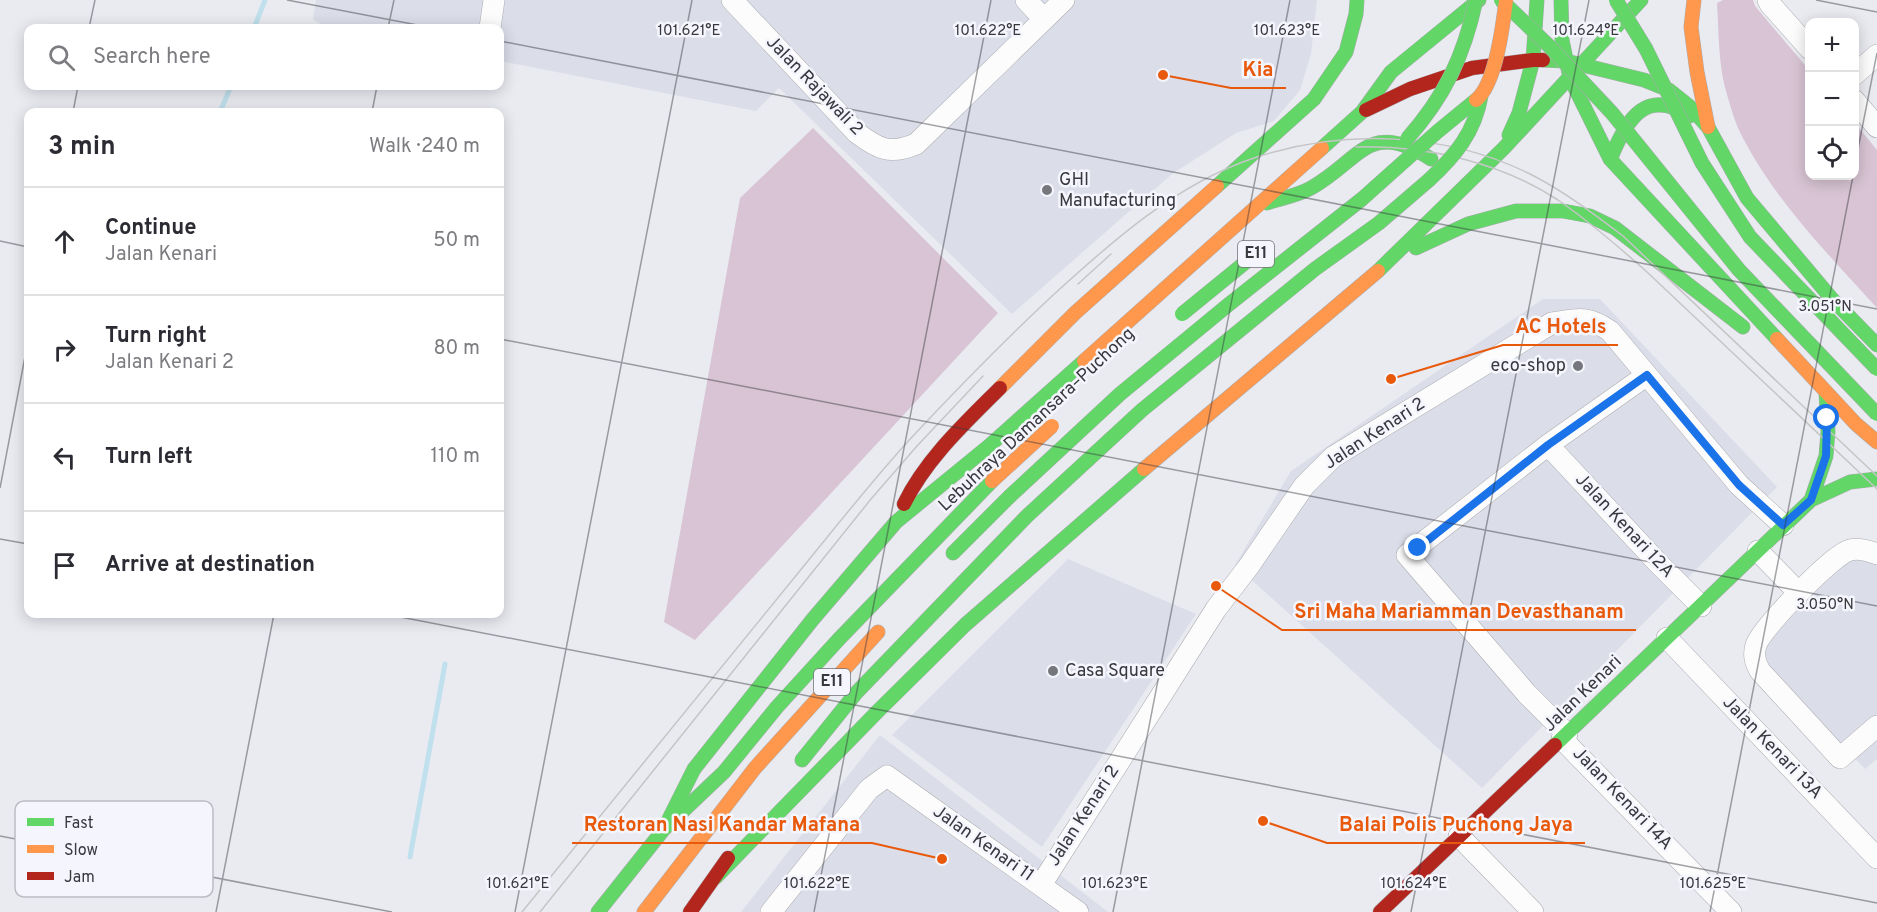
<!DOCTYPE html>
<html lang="en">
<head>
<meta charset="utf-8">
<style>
	body { margin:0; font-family:Overpass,sans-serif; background:#f7f7f7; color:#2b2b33 }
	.controls { position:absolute; right:18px; top:18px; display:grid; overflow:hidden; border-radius:12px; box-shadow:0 3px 15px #0003 }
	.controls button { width:54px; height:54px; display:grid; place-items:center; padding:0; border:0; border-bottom:2px solid #e1e1e2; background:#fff; color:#2b2b33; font:30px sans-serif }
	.stop { position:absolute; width:18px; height:18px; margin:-14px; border:4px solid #1a73e8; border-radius:50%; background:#fff }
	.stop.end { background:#1a73e8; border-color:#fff; box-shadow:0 2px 6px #0008 }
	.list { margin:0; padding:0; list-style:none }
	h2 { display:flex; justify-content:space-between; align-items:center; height:78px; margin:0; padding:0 24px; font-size:26px }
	h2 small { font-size:20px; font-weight:400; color:#7c7c81 }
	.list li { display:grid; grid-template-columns:39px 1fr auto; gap:18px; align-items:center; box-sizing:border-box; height:108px; padding:0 24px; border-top:2px solid #e1e1e2 }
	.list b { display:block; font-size:22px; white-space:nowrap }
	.list p { margin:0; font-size:20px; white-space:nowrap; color:#7c7c81 }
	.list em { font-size:20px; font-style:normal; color:#7c7c81 }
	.icon { flex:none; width:33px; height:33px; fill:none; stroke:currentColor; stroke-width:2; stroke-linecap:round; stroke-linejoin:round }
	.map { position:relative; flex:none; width:1877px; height:912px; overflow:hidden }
	.search { position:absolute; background:#fff; box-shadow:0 3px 15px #0003; left:24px; top:24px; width:480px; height:66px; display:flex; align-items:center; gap:15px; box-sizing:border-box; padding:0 21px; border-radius:12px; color:#7c7c81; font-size:22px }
	.panel { position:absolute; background:#fff; box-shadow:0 3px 15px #0003; left:24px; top:108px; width:480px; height:510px; border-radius:12px }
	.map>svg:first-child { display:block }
	.built { fill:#dbdde9 }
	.forest { fill:#d8c4d4 }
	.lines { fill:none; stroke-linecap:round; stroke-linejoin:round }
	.stream { stroke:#bfe0ec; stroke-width:5 }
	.street-casing { stroke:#abacb0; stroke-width:22 }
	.fast-casing { stroke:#abacb0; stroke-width:15 }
	.slow-casing { stroke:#abacb0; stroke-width:15 }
	.jam-casing { stroke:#abacb0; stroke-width:15 }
	.street { stroke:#fcfcfd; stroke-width:21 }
	.fast { stroke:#63d668; stroke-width:14 }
	.slow { stroke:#ff974d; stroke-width:14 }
	.jam { stroke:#b3261e; stroke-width:14 }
	.tram { stroke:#c5c5c6; stroke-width:1.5 }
	.fast-bridge-casing { stroke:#abacb0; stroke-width:15; stroke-linecap:butt }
	.slow-bridge-casing { stroke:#abacb0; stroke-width:15; stroke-linecap:butt }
	.fast-bridge { stroke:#63d668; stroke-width:14 }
	.slow-bridge { stroke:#ff974d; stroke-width:14 }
	.route { stroke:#1a73e8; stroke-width:8 }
	.ticks { fill:none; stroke:#38383d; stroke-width:1.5; stroke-opacity:0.45 }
	.poi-dot { fill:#76777c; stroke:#f5f6fd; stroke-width:2 }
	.labels { text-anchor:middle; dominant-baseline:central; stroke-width:5; stroke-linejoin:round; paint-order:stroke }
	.shield { fill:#f5f6fd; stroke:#717177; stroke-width:1.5 }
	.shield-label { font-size:16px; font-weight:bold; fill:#38383d }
	.street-label { font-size:18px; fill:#38383d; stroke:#f5f6fd }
	.poi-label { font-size:18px; fill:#38383d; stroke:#f5f6fd; text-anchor:start }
	.key { fill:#f5f6fd; stroke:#bcbdc3; stroke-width:1.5 }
	.key-label { font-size:16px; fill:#38383d }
	.ticks-label { font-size:15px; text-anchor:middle; fill:#38383d; stroke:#f5f6fd; stroke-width:5; stroke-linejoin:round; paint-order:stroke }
	.leader { fill:none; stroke:#e8590c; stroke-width:2 }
	.callout-dot { fill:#e8590c; stroke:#f5f6fd; stroke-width:2 }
	.callout-label { font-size:20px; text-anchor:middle; font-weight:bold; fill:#e8590c; stroke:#f5f6fd; stroke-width:5; stroke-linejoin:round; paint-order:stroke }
</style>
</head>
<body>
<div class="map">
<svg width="1877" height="912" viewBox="0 0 1877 912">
	<rect width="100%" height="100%" fill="#eaebf1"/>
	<path class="built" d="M316 0H1317L1311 54 1300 90 1274 121 1236 133 1172 174 1012 314 779 88 756 111 500 61V28H326L313 19Z
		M1543 299H1600L1777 487 1482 788 1235 565 1291 471Z
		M1851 558 1877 560V759L1865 769 1761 660 1762 647 1797 604Z
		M1068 559 1196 614 1042 847 892 735Z
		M880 735 1108 912H741Z"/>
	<path class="forest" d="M1723 0H1753L1755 6 1809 70 1810 176H1854L1855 123 1877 150V308C1830 256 1777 203 1744 140 1737 128 1732 112 1728 98 1718 68 1719 34 1717 3Z
		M813 128 998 313 695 640 664 622 740 198Z"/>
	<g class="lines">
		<path class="stream" d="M254 28 265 0
			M220 112 231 86
			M410 857 445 664"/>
		<defs>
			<path id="street" d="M732 0 857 133C878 149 890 155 916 144L1064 0
				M1026 0 1044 19
				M1768 0 1770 4 1810 49
				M490 28 494 0
				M1854 75 1877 55
				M1854 100 1877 127
				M1548 445 1659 564 1701 606
				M1758 551 1799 593
				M1877 554C1869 551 1858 548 1850 550 1833 554 1762 628 1756 645 1753 655 1755 662 1760 671L1840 758 1877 726
				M1667 638 1877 858
				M1567 734 1527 694 1407 555 1548 445 1647 375
				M1562 739 1731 912
				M1459 836 1533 912
				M1041 885 1216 609 1249 566 1304 486 1333 457 1552 323C1579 319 1587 315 1610 331L1739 485 1783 525
				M771 912 869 789 887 776 1078 912"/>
			<path id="fast" d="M1561 0 1562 40 1570 78 1610 159 1777 339
				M1543 60 1566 61 1644 80 1669 90 1689 106 1708 127 1747 198 1832 299 1877 345
				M1509 135 1519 113 1533 60 1537 0
				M1322 148 1362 112 1391 72 1479 0
				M1612 155C1628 117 1647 88 1690 116
				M1217 186 1314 99 1346 52 1356 14 1357 0
				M1267 203C1281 198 1297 196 1311 188 1360 161 1368 118 1431 159
				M1416 248 1468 224 1516 211H1563L1590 216 1615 228 1743 327
				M1378 271 1504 148 1641 0
				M1811 500 1826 456 1828 432 1826 392
				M953 553 1009 497
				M1555 745 1811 500 1850 482 1877 479
				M802 760 856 693 1027 516 1142 410 1315 269 1379 223 1429 180
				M664 829 694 769 813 619 896 522 989 446 1084 361
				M716 877 879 710 965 625 1144 469
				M598 912 664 829 724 772 777 707 839 639 992 481"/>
			<path id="slow" d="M1694 0 1691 27 1697 72 1708 127
				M1777 339 1856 424 1877 442
				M1084 361 1322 148
				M1000 388 1075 313 1217 186
				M1144 469 1378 271
				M644 912 755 768 878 632"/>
			<path id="jam" d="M1366 110 1410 89 1472 68 1533 60H1543
				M904 504C926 459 965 423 1000 388
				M690 912 728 858
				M1380 912 1555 745"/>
		</defs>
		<use href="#street" class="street-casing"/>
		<use href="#fast" class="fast-casing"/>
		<use href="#slow" class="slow-casing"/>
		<use href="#jam" class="jam-casing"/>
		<use href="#street" class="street"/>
		<use href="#fast" class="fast"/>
		<use href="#slow" class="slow"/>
		<use href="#jam" class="jam"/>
		<path class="tram" d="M1356 147C1425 145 1500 162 1558 200 1590 222 1619 247 1647 272L1877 489
			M1078 284 1111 254
			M522 912C608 806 694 700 781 594 824 542 866 487 912 437 957 389 1003 342 1051 297 1111 242 1176 184 1254 158 1344 128 1447 132 1532 175 1565 192 1594 214 1623 236L1877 476
			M540 912 871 499 917 446 983 376"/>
		<defs>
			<path id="fast-bridge" d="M1501 0 1550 47 1612 113 1739 270 1877 414
				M1616 0 1646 49 1702 163 1750 237 1877 369
				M1407 139C1445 96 1464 56 1476 0
				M1429 180C1455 156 1475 132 1481 96
				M1182 314 1263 248
				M1009 497 1120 394 1228 305 1362 199 1437 132 1476 100"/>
			<path id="slow-bridge" d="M1476 100C1496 84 1503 25 1506 0
				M992 481 1052 426"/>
		</defs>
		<use href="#fast-bridge" class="fast-bridge-casing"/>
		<use href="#slow-bridge" class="slow-bridge-casing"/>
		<use href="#fast-bridge" class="fast-bridge"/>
		<use href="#slow-bridge" class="slow-bridge"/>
	</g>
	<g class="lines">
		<path class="route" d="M1418 548 1548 445 1647 375 1739 485 1783 525 1811 500 1826 456 1827 418"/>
	</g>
	<path class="ticks" d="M287 0 433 28M1816 0 1877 12M89 28 95 0M388 28 394 0M500 41 1877 309M73 112 78 86M372 112 377 86M1854 169 1877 53M0 241 28 247M500 339 1877 606M0 488 28 341M0 539 28 544M385 614 1877 903M0 836 392 912M216 912 274 614M515 912 692 0M814 912 991 0M1113 912 1290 0M1411 912 1589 0M1710 912 1853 176"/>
	<g class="poi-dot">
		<circle cx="1047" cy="190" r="6"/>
		<circle cx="1578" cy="366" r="6"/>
		<circle cx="1053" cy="671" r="6"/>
	</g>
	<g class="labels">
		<g class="shield">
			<rect x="1238" y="241" width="36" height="26" rx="4.5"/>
			<rect x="814" y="669" width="36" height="26" rx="4.5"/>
		</g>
		<g class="shield-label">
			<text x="1256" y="254">E11</text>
			<text x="832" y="682">E11</text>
		</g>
		<g class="street-label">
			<text transform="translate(814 86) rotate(46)">Jalan Rajawali 2</text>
			<text transform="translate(1037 420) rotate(-43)">Lebuhraya Damansara–Puchong</text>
			<text transform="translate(1375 434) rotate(-33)">Jalan Kenari 2</text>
			<text transform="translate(1624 526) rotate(47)">Jalan Kenari 12A</text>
			<text transform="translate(1583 694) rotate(-44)">Jalan Kenari</text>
			<text transform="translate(1772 748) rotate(46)">Jalan Kenari 13A</text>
			<text transform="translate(1622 799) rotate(46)">Jalan Kenari 14A</text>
			<text transform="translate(1084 816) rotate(-57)">Jalan Kenari 2</text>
			<text transform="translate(983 844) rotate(35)">Jalan Kenari 11</text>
		</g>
		<g class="poi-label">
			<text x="1059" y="180">GHI<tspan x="1059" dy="21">Manufacturing</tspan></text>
			<text x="1566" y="366" text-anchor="end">eco-shop</text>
			<text x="1065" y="671">Casa Square</text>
		</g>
	</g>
	<rect x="15" y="801" width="198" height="96" rx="9" class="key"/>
	<rect x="27" y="818" width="27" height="8" fill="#63d668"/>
	<rect x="27" y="845" width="27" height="8" fill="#ff974d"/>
	<rect x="27" y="872" width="27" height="8" fill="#b3261e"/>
	<g class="key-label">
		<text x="64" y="828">Fast</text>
		<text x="64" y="855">Slow</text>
		<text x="64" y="882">Jam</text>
	</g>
	<g class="ticks-label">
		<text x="689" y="35">101.621°E</text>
		<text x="988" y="35">101.622°E</text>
		<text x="1287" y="35">101.623°E</text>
		<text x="1586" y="35">101.624°E</text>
		<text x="1825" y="311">3.051°N</text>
		<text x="1825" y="609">3.050°N</text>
		<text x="518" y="888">101.621°E</text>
		<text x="817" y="888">101.622°E</text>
		<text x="1115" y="888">101.623°E</text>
		<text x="1414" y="888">101.624°E</text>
		<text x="1713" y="888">101.625°E</text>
	</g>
	<path class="leader" d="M1163 75L1231 88H1286M1391 379L1503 345H1618M1216 586L1282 630H1636M1263 821L1327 843H1585M942 859L872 843H572"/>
	<g class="callout-dot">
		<circle cx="1163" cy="75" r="6"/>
		<circle cx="1391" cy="379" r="6"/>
		<circle cx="1216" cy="586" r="6"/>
		<circle cx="1263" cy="821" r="6"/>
		<circle cx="942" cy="859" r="6"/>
	</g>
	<g class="callout-label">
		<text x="1258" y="76">Kia</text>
		<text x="1561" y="333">AC Hotels</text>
		<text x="1459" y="618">Sri Maha Mariamman Devasthanam</text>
		<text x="1456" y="831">Balai Polis Puchong Jaya</text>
		<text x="722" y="831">Restoran Nasi Kandar Mafana</text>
	</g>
</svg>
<div class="controls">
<button>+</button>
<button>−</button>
<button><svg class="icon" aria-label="locate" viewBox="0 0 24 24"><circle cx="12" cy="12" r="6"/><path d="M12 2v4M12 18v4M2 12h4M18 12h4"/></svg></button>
</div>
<div class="stop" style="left:1827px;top:418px"></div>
<div class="stop end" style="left:1418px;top:548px"></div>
<div class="search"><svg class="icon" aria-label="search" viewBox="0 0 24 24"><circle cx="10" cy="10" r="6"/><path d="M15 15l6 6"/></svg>Search here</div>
<section class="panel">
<h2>3 min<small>Walk · 240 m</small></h2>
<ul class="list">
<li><svg class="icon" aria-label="ahead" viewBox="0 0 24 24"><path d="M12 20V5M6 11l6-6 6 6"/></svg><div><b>Continue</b><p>Jalan Kenari</p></div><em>50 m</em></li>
<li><svg class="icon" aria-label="right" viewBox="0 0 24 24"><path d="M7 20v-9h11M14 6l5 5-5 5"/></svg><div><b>Turn right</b><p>Jalan Kenari 2</p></div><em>80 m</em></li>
<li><svg class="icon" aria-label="left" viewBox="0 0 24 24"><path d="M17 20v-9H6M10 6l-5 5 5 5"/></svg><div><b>Turn left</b></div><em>110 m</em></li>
<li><svg class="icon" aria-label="arrive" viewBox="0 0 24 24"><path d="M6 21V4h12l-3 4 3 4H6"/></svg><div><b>Arrive at destination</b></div></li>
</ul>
</section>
</div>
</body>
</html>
